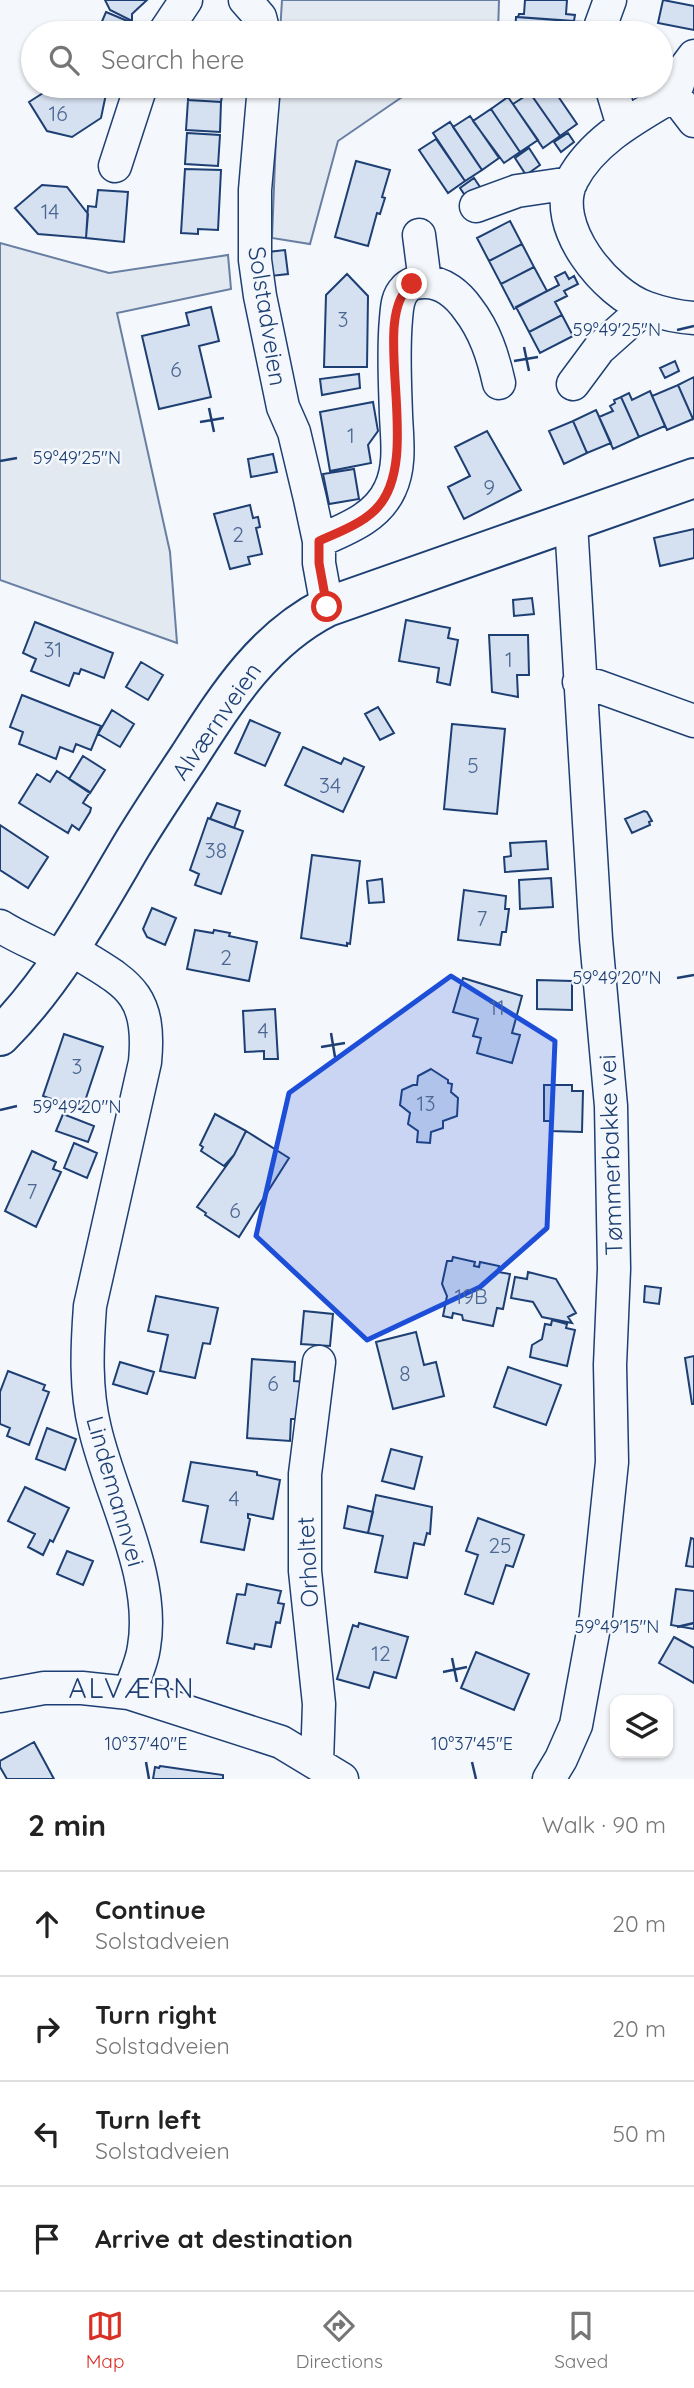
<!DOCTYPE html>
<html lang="en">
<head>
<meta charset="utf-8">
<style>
	body { margin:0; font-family:Quicksand,sans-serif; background:#f6f6f6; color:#222 }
	.controls { position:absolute; right:21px; bottom:21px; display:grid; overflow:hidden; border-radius:14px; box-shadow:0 2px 5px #0004 }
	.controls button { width:63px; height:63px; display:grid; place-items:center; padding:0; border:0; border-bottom:2px solid #e0e0e0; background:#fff; color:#222; font:35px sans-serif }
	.stop { position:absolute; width:21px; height:21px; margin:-16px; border:5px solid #d93025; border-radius:50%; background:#fff }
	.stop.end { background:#d93025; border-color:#fff; box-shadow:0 2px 7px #0008 }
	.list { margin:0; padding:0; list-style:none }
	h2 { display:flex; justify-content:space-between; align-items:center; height:91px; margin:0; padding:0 28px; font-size:30px }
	h2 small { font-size:23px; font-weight:400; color:#767676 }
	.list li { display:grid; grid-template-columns:46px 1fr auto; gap:21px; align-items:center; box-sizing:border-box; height:105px; padding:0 28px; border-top:2px solid #e0e0e0 }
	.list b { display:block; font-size:26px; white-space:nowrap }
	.list p { margin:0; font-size:23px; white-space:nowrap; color:#767676 }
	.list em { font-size:23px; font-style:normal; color:#767676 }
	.icon { flex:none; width:38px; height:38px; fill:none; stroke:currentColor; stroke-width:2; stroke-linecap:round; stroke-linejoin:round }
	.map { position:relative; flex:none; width:694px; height:1779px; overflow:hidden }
	.search { position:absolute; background:#fff; box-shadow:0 2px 5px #0004; left:21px; right:21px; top:21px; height:77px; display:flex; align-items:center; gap:18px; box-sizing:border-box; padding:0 24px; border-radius:38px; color:#767676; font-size:26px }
	.sheet { height:511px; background:#fff }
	nav { display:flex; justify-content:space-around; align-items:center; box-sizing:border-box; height:98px; border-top:2px solid #e0e0e0; background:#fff; font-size:19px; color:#767676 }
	nav a { display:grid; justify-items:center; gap:4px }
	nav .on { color:#d93025 }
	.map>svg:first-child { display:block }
	.green { fill:#e3e9f0; stroke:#687fa3; stroke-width:2 }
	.building { fill:#d5e0f0; stroke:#1d3f73; stroke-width:2 }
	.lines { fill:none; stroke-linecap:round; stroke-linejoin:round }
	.minor-casing { stroke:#1d3f73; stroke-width:35 }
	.major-casing { stroke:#1d3f73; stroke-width:42 }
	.minor { stroke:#f4f7fb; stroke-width:32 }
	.major { stroke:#f4f7fb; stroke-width:38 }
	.route { stroke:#d93025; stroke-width:9 }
	.marked { fill:#1d4ed8; fill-opacity:0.2; stroke:#1d4ed8; stroke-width:5; stroke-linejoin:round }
	.ticks { fill:none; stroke:#1d3f73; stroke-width:2.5 }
	.labels { text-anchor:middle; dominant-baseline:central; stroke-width:5; stroke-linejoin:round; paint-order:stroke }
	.number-label { font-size:21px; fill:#4b6792 }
	.street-label { font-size:24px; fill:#1d3f73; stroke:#f4f7fb }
	.quarter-label { font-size:28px; letter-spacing:2px; fill:#1d3f73; stroke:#f4f7fb }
	.ticks-label { font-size:18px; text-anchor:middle; fill:#1d3f73; stroke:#f4f7fb; stroke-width:5; stroke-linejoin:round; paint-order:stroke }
</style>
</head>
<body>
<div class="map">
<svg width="694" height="1779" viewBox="0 0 694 1779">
	<rect width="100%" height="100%" fill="#f4f7fb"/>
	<path class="green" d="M282 0H499L498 33H280Z
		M278 86H418L338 141 310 244 272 238Z
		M0 243 109 273 228 255 231 289 117 313 170 552 177 643 0 580Z"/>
	<path class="building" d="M105 0H147L132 14V21L110 10Z
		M525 0H567L566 14 575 15 574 21 518 17 519 14H524Z
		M663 0 694 6V30L658 23Z
		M106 12 137 25 133 33H97Z
		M516 17 582 22 581 31 567 30V33H515Z
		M54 86H70L106 94 101 118 72 137 47 131 29 102Z
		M189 86H227V96H222L221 102 188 100Z
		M541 86H551L577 124 560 136 530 93Z
		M530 93 560 136 543 148 513 104Z
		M508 97 538 140 520 152 491 109Z
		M188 100 221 102 220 132 186 130Z
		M491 109 520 152 504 163 473 121Z
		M470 116 499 158 482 170 453 127Z
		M450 122 482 170 465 181 433 133Z
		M187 133 220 135 218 166 185 164Z
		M568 133 574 142 561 152 554 142Z
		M436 139 465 181 448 193 419 150Z
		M529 148 540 165 526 175 515 158Z
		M356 161 390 170 382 197 385 198 380 214 377 213 368 246 335 237Z
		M185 169 221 170 218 230 198 229V234L181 233Z
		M474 178 480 187 466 197 460 188Z
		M42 185 67 187 88 214 86 238 38 234 15 208Z
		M98 190 128 192 124 242 86 238 88 206 96 207Z
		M510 221 522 244 489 261 477 238Z
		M522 244 534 267 501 284 489 261Z
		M285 250 288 274 271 276 268 252Z
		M534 267 547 291 514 309 501 284Z
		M565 272 569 279 574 276 578 284 564 291 567 296 555 302 562 315 529 332 516 307 559 285 555 277Z
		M347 274 368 296 367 367H324L326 295Z
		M211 307 219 341 199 346 211 397 159 409 142 336 189 325 186 313Z
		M562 315 573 336 540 353 529 332Z
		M675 361 679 371 665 378 660 368Z
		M359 374 360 388 322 395 320 379Z
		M694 377V418L693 419 678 385Z
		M678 385 693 419 667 430 652 396Z
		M650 391 665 426 639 437 621 397 629 393 632 400Z
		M621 397 639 437 613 449 599 417 613 411 610 406 615 403 614 400Z
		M373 402 378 431 368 445 371 463 330 471 320 412Z
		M596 410 611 443 587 453 573 421Z
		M573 421 587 453 564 464 549 431Z
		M487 431 521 490 464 519 448 487 470 476 455 447Z
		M273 454 277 472 251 477 248 459Z
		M354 469 359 499 329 504 323 474Z
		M250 505 253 518 258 517 260 527 256 528 262 554 248 557 250 564 230 569 214 514Z
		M694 529V558L660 566 654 538Z
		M532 598 534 614 514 616 513 600Z
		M406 620 450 628 448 638 458 640 450 685 437 682 439 668 399 661Z
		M35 622 113 653 104 678 81 669 79 674 74 673 69 686 31 671 36 659 23 653Z
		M489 635H528L529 675H517L518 697 492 692Z
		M141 662 163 675 148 700 126 687Z
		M22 695 101 726 91 750 76 744 73 752 60 747 56 759 19 744 23 732 10 727Z
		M378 707 394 733 380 740 365 714Z
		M112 710 134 724 120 747 98 734Z
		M250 720 280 733 265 766 235 753Z
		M452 724 505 729 497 814 444 809Z
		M303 747 341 764 344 758 364 767 343 812 285 785Z
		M83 756 105 770 90 793 69 779Z
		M57 771 90 792 83 803 91 808 90 812 79 830 72 825 68 833 19 803 37 774 50 782Z
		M217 803 240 811 234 828 210 819Z
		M644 811 647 812 652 821 649 822 650 825 632 833 625 819Z
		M208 818 243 831 221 894 195 885 199 874 190 870Z
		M0 825 48 857 28 888 0 870Z
		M546 841 548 869 505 872 504 857 511 856 510 843Z
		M312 855 360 861 350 944 347 943V946L301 938Z
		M551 878 553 907 520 909 519 880Z
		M382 879 384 902 369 903 367 881Z
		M464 890 506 896 505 909H509L506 932H502L500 945 458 940Z
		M152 908 176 918 165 945 147 937 143 929Z
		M195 930 213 933 214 930 230 933 229 936 257 942 249 981 187 969Z
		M463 978 522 996 512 1033 520 1035 512 1063 477 1053 481 1038 473 1036 478 1019 453 1012Z
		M537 980 572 981V1010L537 1009Z
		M275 1009 278 1059H264V1051L245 1052 243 1011Z
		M64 1034 103 1047 82 1110 43 1096Z
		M431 1069 448 1080V1083L452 1084 451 1092 458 1098 457 1116 443 1121V1128L431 1132 430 1143 417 1142 418 1131 408 1124 410 1113 400 1105 402 1090 413 1085H417L418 1076Z
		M544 1085H572V1091H583L582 1132 550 1131V1121H544Z
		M63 1114 94 1126 88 1142 56 1131Z
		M215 1114 246 1131 234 1155 224 1166 201 1151 203 1147 200 1145Z
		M246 1131 289 1158 239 1237 205 1215 206 1213 197 1207 234 1155Z
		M74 1143 97 1153 87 1178 64 1168Z
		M32 1151 56 1162 53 1169 61 1172 36 1227 5 1211Z
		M453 1257 475 1262 474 1266 479 1267 480 1262 499 1266 498 1272 510 1274 503 1309 497 1308 493 1326 463 1320 462 1315 453 1313 452 1318 443 1316 447 1296 442 1284 447 1261H452Z
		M528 1272 556 1279 576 1313 568 1317 572 1323 542 1317 533 1302 511 1298 515 1277 527 1279Z
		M645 1286 661 1288 659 1304 644 1302Z
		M156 1296 218 1308 210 1344 203 1343 195 1378 160 1371 168 1335 148 1331Z
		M304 1311 333 1314 330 1346 301 1344Z
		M552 1320 567 1324 566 1328 575 1330 567 1366 530 1357 532 1345 542 1339 545 1324 551 1325Z
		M416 1332 424 1365 436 1362 444 1396 393 1409 376 1342Z
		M694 1356V1404H692L685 1358Z
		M252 1359 295 1362 294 1381 307 1382 304 1419H291L290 1441 247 1438Z
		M120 1362 154 1372 147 1394 113 1384Z
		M508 1367 561 1385 546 1425 494 1407Z
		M8 1371 45 1385 43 1390 49 1392 29 1445 7 1436 10 1428 0 1424V1392Z
		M47 1428 76 1439 65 1470 36 1459Z
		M391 1449 422 1457 414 1489 382 1481Z
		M191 1462 257 1472V1475L280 1480 273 1519 248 1514V1518L250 1519 244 1550 201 1542 208 1506 183 1501Z
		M25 1487 69 1508 53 1542 50 1540 43 1555 28 1547 35 1534 8 1521Z
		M376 1495 432 1507 430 1534 427 1533 424 1545 414 1543 407 1578 375 1572 383 1536 368 1533Z
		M348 1506 373 1512 368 1533 344 1528Z
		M478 1518 524 1535 513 1567 506 1565 493 1604 465 1594 478 1555 466 1551Z
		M691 1538 694 1539V1567L686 1566Z
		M67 1551 93 1561 83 1585 57 1574Z
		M247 1584 281 1591 278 1603 284 1604 280 1623 276 1622 271 1647 255 1644 254 1649 227 1643 237 1594 245 1595Z
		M676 1589 694 1591V1629L671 1625Z
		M359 1623 408 1637 396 1678 374 1672 369 1688 337 1679 353 1625 358 1627Z
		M674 1637 694 1648V1683L659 1663Z
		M476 1652 529 1674 514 1710 461 1688Z
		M34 1742 54 1779H7L0 1767V1761Z
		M160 1766 223 1775V1779H153L155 1767 159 1768Z"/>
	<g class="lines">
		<defs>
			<path id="minor" d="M245 0 260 17 264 33
				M164 33 186 0
				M598 33 610 0
				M694 56 682 72 674 95C637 117 593 140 572 180 549 225 606 294 647 308 661 313 679 317 694 318
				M264 86 255 190V260L260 296 283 407 294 432 310 499 319 541V563L327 607
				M611 86 623 126
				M674 95 694 121
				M115 166 141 86
				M476 206 517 191 571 183
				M419 235 425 282
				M573 384 599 349 645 308
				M319 541C346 529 377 518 390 489 401 466 397 439 396 415 395 383 393 351 396 319 397 308 397 297 405 289 410 283 418 282 425 282 443 282 458 295 468 309 485 331 493 356 499 383
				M579 682 597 686 694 721
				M0 926C20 939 42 946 62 959
				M69 948C125 983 152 990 145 1062L90 1306C87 1347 85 1389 95 1429 111 1498 156 1576 144 1647 142 1663 134 1679 129 1693
				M0 1696 44 1688H82L129 1693 281 1742 342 1779
				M317 1762 319 1704 305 1571V1474L319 1362
				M549 1779 561 1759 576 1725 596 1616 612 1462 610 1365 614 1269 611 1106 596 939 571 523"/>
			<path id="major" d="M0 1036C54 982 92 913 130 848 148 818 168 788 188 758 226 699 262 640 327 607L694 478"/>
		</defs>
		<use href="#minor" class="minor-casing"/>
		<use href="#major" class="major-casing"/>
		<use href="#minor" class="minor"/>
		<use href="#major" class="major"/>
	</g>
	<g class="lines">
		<path class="route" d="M327 607 319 563V541C337 533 361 524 375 510 427 460 366 318 412 284"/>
	</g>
	<path class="marked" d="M451 976 555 1041 547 1228 480 1287 367 1340 256 1236 289 1093Z"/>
	<path class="ticks" d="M677 330 694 326M524 347 529 371M514 361 538 357M209 408 214 432M200 422 224 418M0 461 17 458M677 978 694 975M331 1033 335 1057M321 1047 345 1043M0 1110 17 1106M677 1627 694 1623M452 1658 457 1682M443 1672 467 1667M146 1762 149 1779M472 1762 476 1779"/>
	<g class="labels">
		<g class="number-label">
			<text x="58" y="113">16</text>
			<text x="50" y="211">14</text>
			<text x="343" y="319">3</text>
			<text x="176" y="369">6</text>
			<text x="351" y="435">1</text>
			<text x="489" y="487">9</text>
			<text x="238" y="534">2</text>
			<text x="53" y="649">31</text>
			<text x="509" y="659">1</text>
			<text x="473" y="765">5</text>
			<text x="330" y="785">34</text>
			<text x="216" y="850">38</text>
			<text x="482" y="918">7</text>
			<text x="226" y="957">2</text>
			<text x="497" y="1007">11</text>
			<text x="263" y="1030">4</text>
			<text x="77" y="1066">3</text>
			<text x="426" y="1103">13</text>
			<text x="32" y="1191">7</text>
			<text x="235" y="1210">6</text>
			<text x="471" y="1296">19B</text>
			<text x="405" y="1373">8</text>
			<text x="273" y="1383">6</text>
			<text x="234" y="1498">4</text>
			<text x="500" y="1545">25</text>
			<text x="381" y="1653">12</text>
		</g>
		<g class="street-label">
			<text transform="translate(268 316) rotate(81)">Solstadveien</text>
			<text transform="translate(216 721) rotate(-55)">Alværnveien</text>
			<text transform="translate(610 1155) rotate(-92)">Tømmerbakke vei</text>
			<text transform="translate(116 1491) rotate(74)">Lindemannvei</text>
			<text transform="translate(307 1562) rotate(-93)">Orholtet</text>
		</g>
		<g class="quarter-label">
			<text x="132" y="1687">ALVÆRN</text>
		</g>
	</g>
	<g class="ticks-label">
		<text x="617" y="336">59°49'25"N</text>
		<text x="77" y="464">59°49'25"N</text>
		<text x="617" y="984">59°49'20"N</text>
		<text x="77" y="1113">59°49'20"N</text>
		<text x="617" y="1633">59°49'15"N</text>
		<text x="146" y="1750">10°37'40"E</text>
		<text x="472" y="1750">10°37'45"E</text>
	</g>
</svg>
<div class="controls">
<button><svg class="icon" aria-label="layers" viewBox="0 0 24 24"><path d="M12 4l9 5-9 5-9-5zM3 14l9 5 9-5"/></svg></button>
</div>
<div class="stop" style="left:327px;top:607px"></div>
<div class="stop end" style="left:412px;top:284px"></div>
<div class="search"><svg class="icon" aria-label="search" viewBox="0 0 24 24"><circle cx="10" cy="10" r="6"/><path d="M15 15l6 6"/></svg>Search here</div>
</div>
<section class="sheet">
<h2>2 min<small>Walk · 90 m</small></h2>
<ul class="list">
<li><svg class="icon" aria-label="ahead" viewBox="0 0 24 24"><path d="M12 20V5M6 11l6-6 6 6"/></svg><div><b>Continue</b><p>Solstadveien</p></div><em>20 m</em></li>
<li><svg class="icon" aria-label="right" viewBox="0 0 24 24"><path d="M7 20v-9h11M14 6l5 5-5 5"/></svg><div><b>Turn right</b><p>Solstadveien</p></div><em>20 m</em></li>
<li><svg class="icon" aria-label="left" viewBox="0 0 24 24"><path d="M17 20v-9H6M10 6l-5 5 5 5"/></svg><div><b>Turn left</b><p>Solstadveien</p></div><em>50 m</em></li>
<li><svg class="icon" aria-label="arrive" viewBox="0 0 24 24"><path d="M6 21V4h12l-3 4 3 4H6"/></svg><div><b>Arrive at destination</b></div></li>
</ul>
</section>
<nav>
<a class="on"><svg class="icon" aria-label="map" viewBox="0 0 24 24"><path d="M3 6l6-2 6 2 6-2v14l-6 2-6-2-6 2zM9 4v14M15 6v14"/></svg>Map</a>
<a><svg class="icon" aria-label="directions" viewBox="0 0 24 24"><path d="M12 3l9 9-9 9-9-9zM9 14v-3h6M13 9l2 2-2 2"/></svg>Directions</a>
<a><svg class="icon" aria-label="saved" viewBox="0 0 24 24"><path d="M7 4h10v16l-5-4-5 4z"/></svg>Saved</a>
</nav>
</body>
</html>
